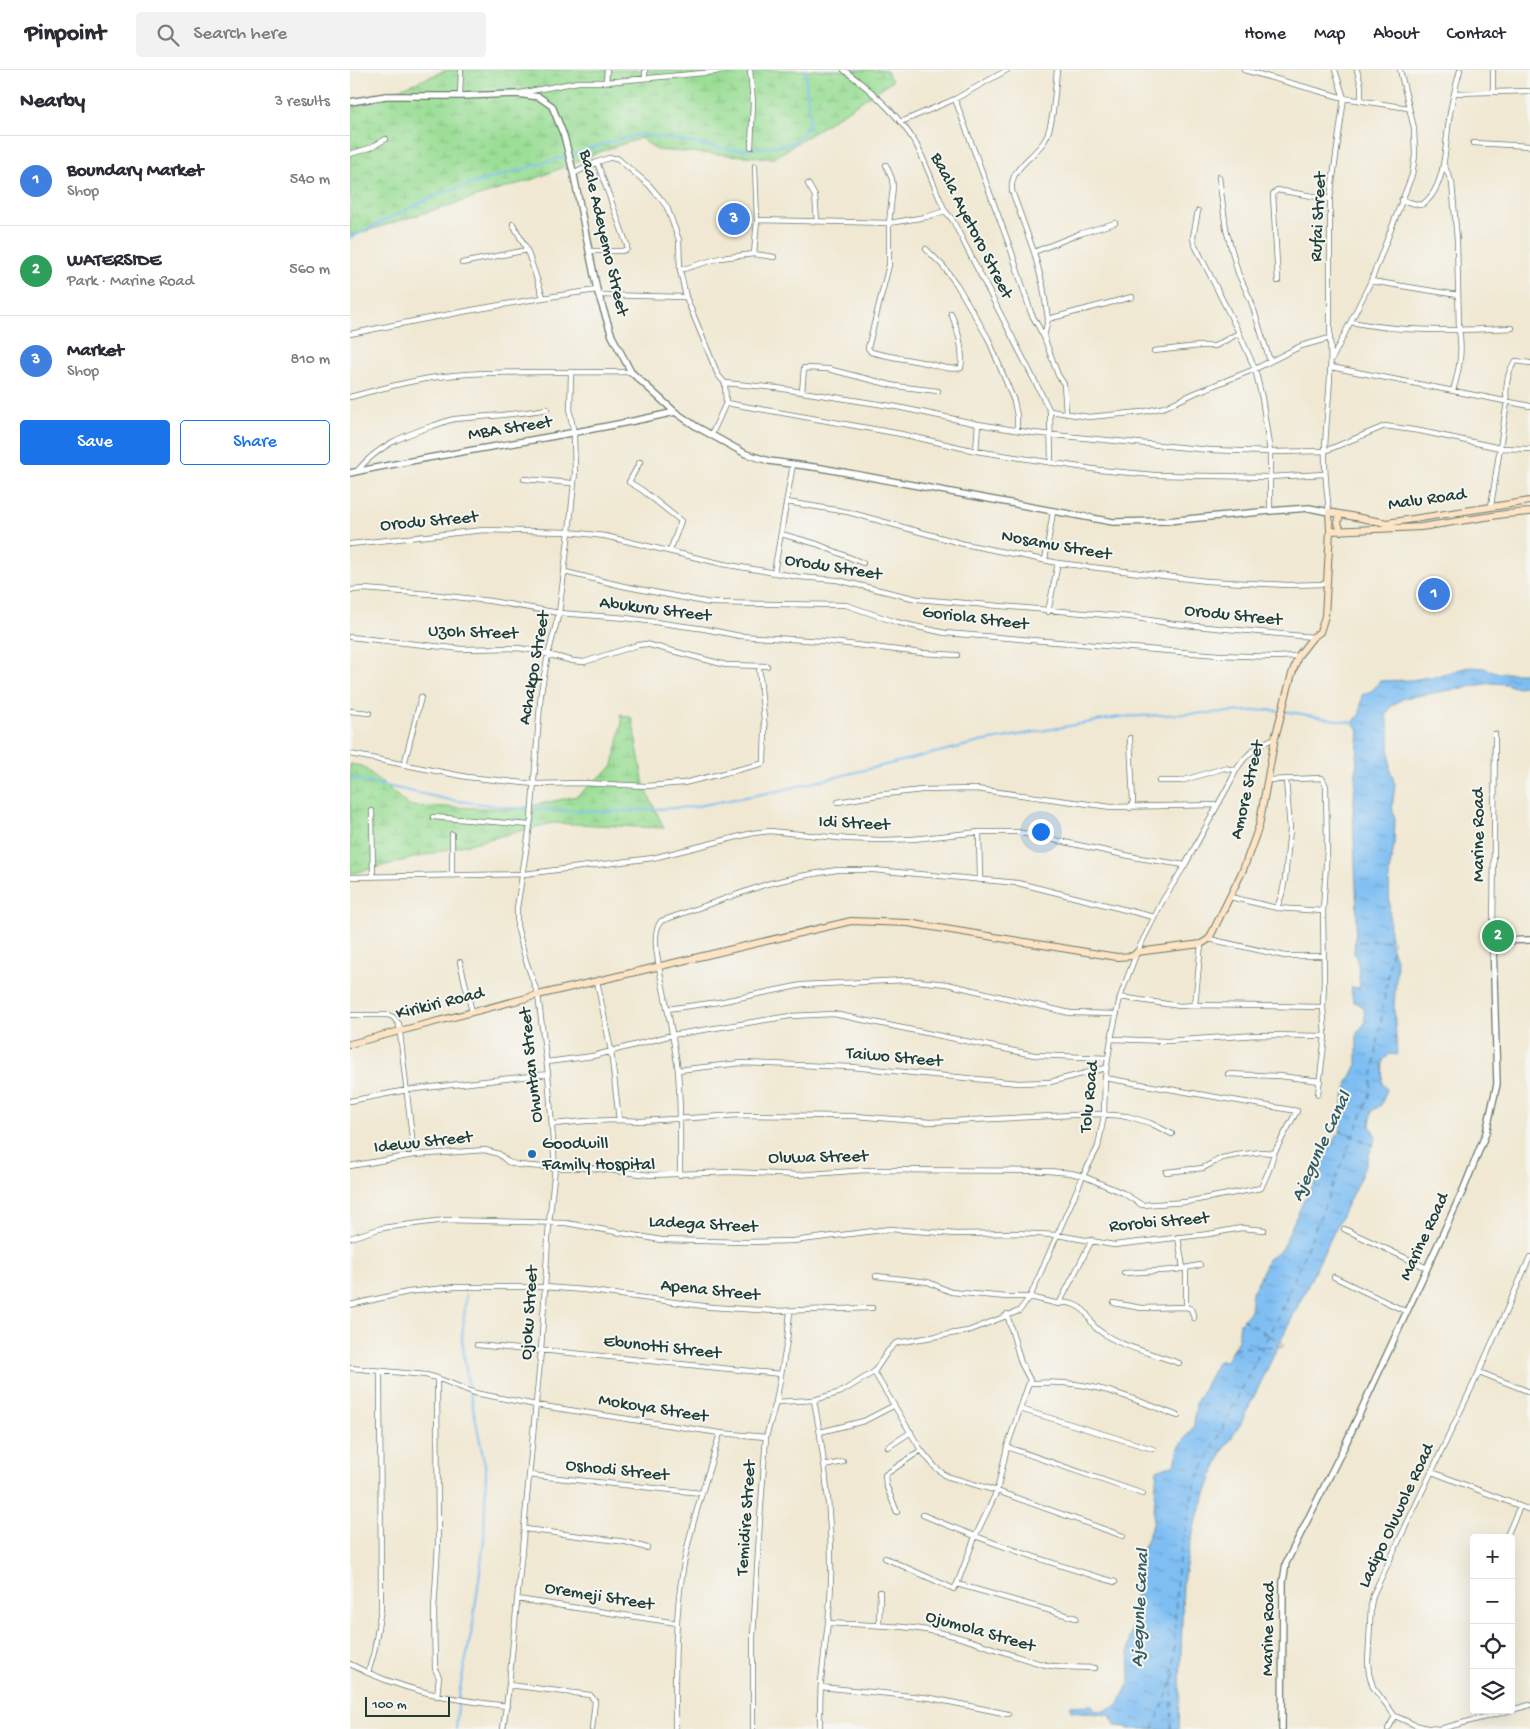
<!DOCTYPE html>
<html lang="en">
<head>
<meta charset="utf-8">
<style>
	body { margin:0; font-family:"Gochi Hand",sans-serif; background:#f2f2f3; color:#2b2b33 }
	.controls { position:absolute; right:15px; bottom:15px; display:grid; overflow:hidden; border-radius:5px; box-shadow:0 5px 20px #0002 }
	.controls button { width:45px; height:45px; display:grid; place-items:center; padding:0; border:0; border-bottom:1px solid #e1e1e2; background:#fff; color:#2b2b33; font:25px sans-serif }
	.scale { position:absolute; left:15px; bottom:12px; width:85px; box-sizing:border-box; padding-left:5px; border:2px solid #1f3d34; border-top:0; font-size:14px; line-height:18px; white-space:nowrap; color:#1f3d34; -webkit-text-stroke:4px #f6f6f2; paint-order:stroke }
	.you { position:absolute; left:690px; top:761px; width:18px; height:18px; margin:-12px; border:4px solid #fff; border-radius:50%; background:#1a73e8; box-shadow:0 0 0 8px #1a73e833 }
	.badge { display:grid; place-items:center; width:32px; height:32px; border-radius:50%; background:#1a73e8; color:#fff; font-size:16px; font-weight:700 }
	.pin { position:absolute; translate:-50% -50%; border:2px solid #fff; box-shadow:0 1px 5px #0006 }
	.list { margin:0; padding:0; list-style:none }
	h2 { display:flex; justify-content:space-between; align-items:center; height:65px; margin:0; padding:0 20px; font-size:21px }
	h2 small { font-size:16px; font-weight:400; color:#7c7c81 }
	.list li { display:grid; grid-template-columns:32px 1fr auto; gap:15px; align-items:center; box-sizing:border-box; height:90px; padding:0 20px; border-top:1px solid #e1e1e2 }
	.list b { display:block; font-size:19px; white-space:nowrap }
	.list p { margin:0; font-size:16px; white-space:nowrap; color:#7c7c81 }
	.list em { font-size:16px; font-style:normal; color:#7c7c81 }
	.actions { display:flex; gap:10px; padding:15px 20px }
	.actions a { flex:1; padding:11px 0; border:1px solid #1a73e8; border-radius:5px; text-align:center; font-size:18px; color:#1a73e8 }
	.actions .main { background:#1a73e8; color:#fff }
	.icon { flex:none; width:28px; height:28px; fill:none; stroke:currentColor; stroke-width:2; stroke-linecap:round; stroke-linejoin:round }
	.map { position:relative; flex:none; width:1180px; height:1659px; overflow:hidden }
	header { display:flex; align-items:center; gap:30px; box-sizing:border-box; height:70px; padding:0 25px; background:#fff; border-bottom:1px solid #e1e1e2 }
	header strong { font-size:24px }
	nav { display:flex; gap:28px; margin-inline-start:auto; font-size:18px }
	.search { width:350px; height:45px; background:#f2f2f3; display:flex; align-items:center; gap:12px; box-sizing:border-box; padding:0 18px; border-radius:5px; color:#7c7c81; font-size:19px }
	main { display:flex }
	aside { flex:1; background:#fff }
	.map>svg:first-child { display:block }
	.wetland { fill:url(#wetland-marsh); stroke:#5d8e65 }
	.water { fill:url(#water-ripples); stroke:#4e7e94 }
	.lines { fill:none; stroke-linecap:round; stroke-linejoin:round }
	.stream { stroke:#7ebef3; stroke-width:2 }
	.ferry { stroke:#375d64; stroke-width:1; stroke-dasharray:6 5; stroke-linecap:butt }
	.minor-casing { stroke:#68796b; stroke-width:6 }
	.tertiary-casing { stroke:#68796b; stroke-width:8 }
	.secondary-casing { stroke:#68796b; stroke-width:8 }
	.minor { stroke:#fff; stroke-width:4.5 }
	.tertiary { stroke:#fff; stroke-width:5.5 }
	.secondary { stroke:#fee4c5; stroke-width:6 }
	.poi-dot { fill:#1f6fb2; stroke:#f6f6f2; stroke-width:2 }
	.labels { text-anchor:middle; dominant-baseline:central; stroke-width:4; stroke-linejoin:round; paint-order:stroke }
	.street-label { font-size:18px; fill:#1f3d34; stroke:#f6f6f2 }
	.poi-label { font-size:18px; fill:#1f3d34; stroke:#f6f6f2; text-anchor:start }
	.water-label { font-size:19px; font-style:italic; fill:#375d64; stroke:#f6f6f2 }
</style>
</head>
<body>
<header>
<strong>Pinpoint</strong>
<div class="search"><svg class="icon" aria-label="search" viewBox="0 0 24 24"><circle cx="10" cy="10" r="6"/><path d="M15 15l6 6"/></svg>Search here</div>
<nav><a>Home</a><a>Map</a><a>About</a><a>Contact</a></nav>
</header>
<main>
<aside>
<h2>Nearby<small>3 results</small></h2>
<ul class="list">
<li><span class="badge" style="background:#3f7fe0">1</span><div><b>Boundary Market</b><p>Shop</p></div><em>540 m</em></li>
<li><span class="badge" style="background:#2e9e5b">2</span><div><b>WATERSIDE</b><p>Park · Marine Road</p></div><em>560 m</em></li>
<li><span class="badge" style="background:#3f7fe0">3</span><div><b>Market</b><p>Shop</p></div><em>810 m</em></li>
</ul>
<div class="actions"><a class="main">Save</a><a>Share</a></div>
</aside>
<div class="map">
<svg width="1180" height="1659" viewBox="0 0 1180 1659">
	<defs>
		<pattern id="wetland-marsh" width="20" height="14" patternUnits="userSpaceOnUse" patternTransform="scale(1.25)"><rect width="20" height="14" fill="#9bde96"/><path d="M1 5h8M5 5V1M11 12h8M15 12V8" fill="none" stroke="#85bf82"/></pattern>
		<pattern id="water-ripples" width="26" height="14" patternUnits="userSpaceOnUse" patternTransform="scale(1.25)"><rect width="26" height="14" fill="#7ebef3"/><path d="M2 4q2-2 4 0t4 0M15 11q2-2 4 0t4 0" fill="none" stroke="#679cc6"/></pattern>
	</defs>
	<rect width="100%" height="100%" fill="#f6f6f2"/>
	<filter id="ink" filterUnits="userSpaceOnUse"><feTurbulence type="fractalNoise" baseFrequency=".02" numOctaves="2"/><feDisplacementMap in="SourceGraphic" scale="10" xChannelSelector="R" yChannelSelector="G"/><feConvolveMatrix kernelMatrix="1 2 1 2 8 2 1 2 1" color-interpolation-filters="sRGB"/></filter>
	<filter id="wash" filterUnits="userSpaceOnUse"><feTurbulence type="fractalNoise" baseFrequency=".0096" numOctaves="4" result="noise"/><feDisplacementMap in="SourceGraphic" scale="20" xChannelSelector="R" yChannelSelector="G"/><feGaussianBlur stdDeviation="1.12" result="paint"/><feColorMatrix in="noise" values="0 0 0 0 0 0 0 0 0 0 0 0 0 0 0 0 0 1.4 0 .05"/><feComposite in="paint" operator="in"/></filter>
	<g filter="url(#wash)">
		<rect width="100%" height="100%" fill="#f0e8d2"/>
		<path class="wetland" d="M97 0H536L542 11 424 88 306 80 291 68 249 82 187 108 0 166V39Z
			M270 644 282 648 294 716 314 758 202 753 0 804V694L12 696 59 736 167 739 227 726 263 696 272 653Z"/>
		<path class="water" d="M1118 597 1134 598 1149 603H1180V616L1164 617 1157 614 1141 613 1054 628 1041 636 1036 646 1039 659 1040 699 1045 715 1042 737 1045 749 1044 776 1039 802 1040 873 1047 892 1044 936 1047 985 1040 984 1033 990 1032 1013 1037 1019 1031 1035 1022 1041 1020 1055 1026 1067 1010 1108 890 1355 872 1382 846 1450 839 1479 833 1512 829 1659H778L777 1657 766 1656 760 1645 721 1641 720 1636 742 1635 743 1640 753 1641 768 1636 780 1610 779 1576 785 1536V1506L793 1478 803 1454 807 1400 825 1394 829 1378 844 1356 846 1333 868 1291H876L888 1270 890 1253 900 1242 902 1222 910 1208 917 1190 931 1180 954 1130 972 1102 971 1092 991 1060 990 1043 998 1012 1007 995V963L1015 953 1014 937 1003 931 1001 917 1010 918 1008 893 1004 883 1007 843 1003 743 1009 660 1003 653 1010 644 1012 625 1023 620 1030 611 1062 610 1090 605Z"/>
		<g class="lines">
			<path class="stream" d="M221 85 253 74 291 64 383 80 411 78 443 73 460 55 455 0
				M0 168 88 124 217 86
				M934 641 1004 653
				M0 708 100 730 163 738 256 742 342 737 428 721 630 672 769 647 921 640 930 641
				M106 1659 109 1623 123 1554 134 1471 136 1400 117 1308 112 1269 116 1225"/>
			<path class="ferry" d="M979 1056 1028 1077
				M892 1249 937 1276
				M883 1278 937 1276
				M823 1609 828 1598
				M803 1659 822 1613
				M821 1659 827 1500 844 1416 934 1234 1020 1025 1043 870 1004 872"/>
		</g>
	</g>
	<g filter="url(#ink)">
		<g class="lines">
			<defs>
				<path id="minor" d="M400 0 403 32 401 77
					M494 0C521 20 549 45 566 74 577 95 585 119 595 141L602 149 700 341 701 393
					M707 0C705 19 704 54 695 70 684 88 659 98 662 121L684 182 693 216 698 249 694 267 708 305 714 314 716 342
					M894 0 994 28 1058 38
					M1007 0 1011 16V31
					M295 8V0
					M256 12 257 0
					M1143 22V0
					M170 23 228 12H256L364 2 372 0
					M1104 23 1180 21
					M110 26 111 0
					M605 29 661 180 681 243 694 267
					M551 52 605 29 657 0
					M1123 73 1180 76
					M0 84 20 78 36 69
					M536 95 542 109 543 117 539 153V195L518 278 521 282C539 287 557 289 576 293 588 296 598 300 611 298 614 279 608 261 601 243
					M1094 95 1102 113 1107 170 1109 260C1113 282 1109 300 1103 321
					M223 104 247 92 259 88H267L299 115 310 128 317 137 329 170 330 200 336 227 368 305 375 313 376 333 361 366
					M869 107 876 159 888 203 901 231 920 291
					M458 114 465 126 467 151
					M1051 130 1070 135 1073 134C1096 118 1095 75 1099 50 1101 33 1106 16 1110 0
					M848 141 843 167 844 173 889 263 905 299 912 328 920 382V441
					M407 150 539 153 576 147 595 141
					M163 154 177 180 193 227
					M576 179 593 196 607 215 638 268 664 331 667 346V360
					M239 181H272L277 179V175L247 92
					M684 182 729 164 765 153
					M404 184 424 187
					M112 193 177 180
					M330 200 370 188 404 184 407 150 405 96
					M928 211 923 124 927 120 980 129
					M1021 211 1108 225
					M249 225 336 227
					M698 249 782 227
					M1001 252C1054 263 1108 260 1162 258
					M0 264C82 247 164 231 247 220
					M804 281 849 276H865L889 263
					M982 289 1021 211 1062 105 1065 86 1064 58 1050 0
					M981 297 1180 336
					M375 313 427 318 547 337 628 354 683 363 860 380 920 382 975 381 1035 356 1070 361 1150 378 1180 379
					M452 322 454 298 478 299 545 316 588 321
					M0 327C34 318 69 308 105 305 163 300 222 303 281 302
					M376 333 551 364 626 381 749 400 804 405 919 407 975 404
					M700 341 739 347 792 342 815 337 845 323 905 299 951 276 980 268
					M626 381 628 354
					M290 392 279 412 292 420 331 451 320 481
					M7 401C28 376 52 366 82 356 90 354 97 350 105 349 136 346 166 345 197 339
					M174 409 222 413
					M437 432 498 442 614 474 708 493 856 511 938 515 976 514
					M1141 436 1157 332C1155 321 1157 299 1166 291L1180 293
					M979 442C977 421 974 401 975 380 976 342 983 305 980 268V129L994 28 985 0
					M431 464 467 474 513 493
					M0 474 134 460 219 462 255 466 373 494 449 507 487 510 567 529 781 547 824 554 963 567
					M695 490 703 442
					M215 502 273 516 360 533 496 535 546 552 595 563 869 585 926 587 948 586
					M424 503 443 394
					M0 520 14 519 80 524 140 531 209 543 276 548 355 559 390 566 473 571 572 583 607 585
					M698 542 708 493
					M0 567 112 579 168 578 181 580 223 591 234 592 288 575 296 574 376 595 417 596
					M0 641 19 643
					M780 668 783 732 780 738
					M0 684 117 707 184 714 233 713 296 716 334 713 411 694 414 692 415 660 409 597
					M54 695 71 627
					M918 710 972 708 976 716 977 779 973 841 974 910 973 937 975 966 968 1024
					M809 711H831L874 698 885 700
					M488 732 527 725 572 720 626 719 761 737 867 735
					M22 741 23 807
					M83 747 180 755
					M629 762 630 810
					M102 764V804
					M0 807 174 804 303 788 403 763 420 761 498 769 532 770 563 769 629 762H667L789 788 835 795
					M880 827 927 838 973 841
					M927 838 932 824 935 809 940 759 936 710
					M859 869 935 886H973
					M1143 871 1145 664
					M110 892 122 942
					M247 911 261 981 269 1050
					M770 927 830 936 845 935 973 937
					M845 935 851 874
					M317 939 369 932 452 915 556 910 597 914 720 943 767 944
					M0 945H38L43 947 49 954 64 1085
					M761 969 817 971 907 965 975 966
					M197 992 243 986 322 965 440 946 484 944 684 985 758 988
					M328 1000 391 993 502 997 668 1013 700 1012 756 998
					M878 1004 930 1006 970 1011
					M0 1031 57 1020 198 1004
					M203 1054 236 1051 269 1050 291 1051 390 1045 505 1046 580 1052 744 1044 777 1046 800 1053 822 1064
					M0 1096 64 1085 135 1080 149 1084 158 1092 168 1095 205 1098H242L300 1105 382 1102 448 1105 515 1100 698 1101 721 1103 733 1106 773 1123 792 1135 836 1132 911 1118 919 1100 924 1083 947 1041 755 1008
					M816 1102 853 1098 872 1088 887 1085 911 1082 924 1083
					M330 1105C330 1070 331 1036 328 1001 324 969 317 936 310 903 308 888 301 864 311 851L417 814 451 806 487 800H524L668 813 804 847
					M994 1159 1077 1198
					M828 1167 833 1198
					M0 1168 32 1158 95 1150 216 1153 311 1170 395 1172 443 1171 540 1159 606 1164 665 1163 707 1165 764 1175 859 1164 891 1158 914 1160
					M1180 1187 1129 1302 1023 1525 1021 1535 1018 1592 1019 1604 1023 1617 1045 1646 1065 1655 1077 1658 1090 1659 1180 1635
					M836 1198V1237L841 1239 844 1248
					M774 1203 825 1200 850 1195
					M526 1206 578 1212 601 1222 657 1227H680L709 1234C719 1230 733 1237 738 1246 741 1251 743 1256 747 1259 769 1277 802 1283 829 1293
					M984 1207 1057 1242
					M764 1233 791 1238 836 1237
					M709 1234 742 1170
					M0 1235 58 1222 105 1217H195L234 1220 361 1237 424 1241 522 1238
					M127 1275 178 1280 201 1281 431 1304
					M0 1298 76 1305 87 1308 125 1323 186 1335 370 1363 416 1367
					M524 1302 571 1380 585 1397 596 1406 647 1421 773 1466
					M1129 1302 1180 1322
					M679 1313C690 1313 702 1312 713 1313 753 1315 791 1332 828 1346
					M464 1330C475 1388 482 1449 481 1508 481 1543 474 1578 471 1613 470 1628 470 1644 470 1659
					M426 1332 464 1330 491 1322 524 1302 538 1281 546 1273 618 1261 669 1241 680 1227 733 1106 748 1077 754 1045 755 1008 761 969 770 927 787 882 813 830 835 795 882 709C890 689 905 676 925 668
					M670 1339 803 1379
					M470 1362 514 1351 543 1336
					M538 1377 561 1362
					M657 1377 793 1424
					M474 1396 493 1392
					M1082 1402 1180 1440
					M179 1405 351 1423
					M547 1442 536 1415 535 1405 571 1380
					M573 1445C636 1472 699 1493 765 1512
					M175 1459 276 1472 297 1478
					M1156 1468 1170 1436
					M535 1488 604 1519 607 1514 726 1548
					M607 1514 625 1467 647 1421 657 1377 680 1310 671 1293 657 1244
					M167 1529 327 1553
					M478 1553C519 1555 561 1555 600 1565 633 1573 663 1587 696 1595 712 1598 729 1597 745 1598
					M529 1555 530 1522
					M0 1594C49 1620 102 1630 157 1636
					M18 1603 24 1582 31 1539 30 1301
					M159 1615 240 1625 245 1631 242 1659
					M471 1617 581 1628 658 1644
					M87 1626 89 1607 85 1599 84 1540 88 1474 87 1308
					M153 1659 159 1615 191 1281 199 1153 205 1098 198 1004 188 925 176 891 167 856V838L181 749 191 622 198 585 209 543 219 462 225 403 224 364 220 343 221 303
					M325 1659C325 1606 324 1552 333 1499 341 1453 357 1408 370 1363
					M403 1659V1567L410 1449 416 1367 426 1332 437 1271 440 1242
					M1038 1659 1045 1646"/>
				<path id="tertiary" d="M0 32 36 26H110L168 24 189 27 202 36 214 66 223 101 247 220 262 266 281 302 325 342 347 357 396 384 419 391 471 398 763 452 817 451 920 441 959 438 979 442
					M0 403C108 380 218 367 325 342
					M932 1659 933 1512 936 1493 995 1375 1077 1198 1114 1118 1136 1063 1147 1014 1143 871 1180 870"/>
				<path id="secondary" d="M990 444 988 453 991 461
					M980 461 1071 457 1155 444 1180 442
					M0 974 188 925 501 851 558 853 767 887 783 886 787 882 851 874 859 869 893 800 909 756 925 668 941 607 948 586 963 567 970 562 975 546 980 461 979 442 1037 453 1180 431"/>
			</defs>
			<use href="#minor" class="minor-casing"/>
			<use href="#tertiary" class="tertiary-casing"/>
			<use href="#secondary" class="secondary-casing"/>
			<use href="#minor" class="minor"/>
			<use href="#tertiary" class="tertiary"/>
			<use href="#secondary" class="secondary"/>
		</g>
	</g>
	<circle class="poi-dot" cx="182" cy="1084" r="5"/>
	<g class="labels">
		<g class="street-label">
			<text transform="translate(969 147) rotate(-87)">Rufai Street</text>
			<text transform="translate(621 156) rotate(63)">Baala Ayetoro Street</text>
			<text transform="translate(253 163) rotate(77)">Baale Adeyemo Street</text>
			<text transform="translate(160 359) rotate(-9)">MBA Street</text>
			<text transform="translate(1077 430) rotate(-8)">Malu Road</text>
			<text transform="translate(79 452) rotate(-5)">Orodu Street</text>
			<text transform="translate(706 476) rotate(10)">Nosamu Street</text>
			<text transform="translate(483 498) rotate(9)">Orodu Street</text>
			<text transform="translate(305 540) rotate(7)">Abukuru Street</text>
			<text transform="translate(883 546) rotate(6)">Orodu Street</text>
			<text transform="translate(625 549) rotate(7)">Goriola Street</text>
			<text transform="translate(123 563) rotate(2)">Uzoh Street</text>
			<text transform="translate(185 598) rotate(-80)">Achakpo Street</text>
			<text transform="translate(898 720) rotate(-77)">Amore Street</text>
			<text transform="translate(504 754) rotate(3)">Idi Street</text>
			<text transform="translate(1129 765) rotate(-90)">Marine Road</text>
			<text transform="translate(90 934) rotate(-14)">Kirikiri Road</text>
			<text transform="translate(544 988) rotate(5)">Taiwo Street</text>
			<text transform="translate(182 995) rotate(-96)">Ohuntan Street</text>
			<text transform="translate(740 1027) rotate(-84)">Tolu Road</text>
			<text transform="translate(73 1073) rotate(-6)">Idewu Street</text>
			<text transform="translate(468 1088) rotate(-1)">Oluwa Street</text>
			<text transform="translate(809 1153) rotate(-5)">Rorobi Street</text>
			<text transform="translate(353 1155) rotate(3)">Ladega Street</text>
			<text transform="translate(1075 1167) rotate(-65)">Marine Road</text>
			<text transform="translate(360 1221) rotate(6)">Apena Street</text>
			<text transform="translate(180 1243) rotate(-86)">Ojoku Street</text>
			<text transform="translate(312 1278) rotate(6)">Ebunotti Street</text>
			<text transform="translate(303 1339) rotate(9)">Mokoya Street</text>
			<text transform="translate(267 1401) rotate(6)">Oshodi Street</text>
			<text transform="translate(1047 1446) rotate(-65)">Ladipo Oluwole Road</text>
			<text transform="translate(397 1448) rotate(-86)">Temidire Street</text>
			<text transform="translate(249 1527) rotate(9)">Oremeji Street</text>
			<text transform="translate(919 1559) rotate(-89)">Marine Road</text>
			<text transform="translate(630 1562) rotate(16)">Ojumola Street</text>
		</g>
		<g class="poi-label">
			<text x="192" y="1074">Goodwill<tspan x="192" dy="21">Family Hospital</tspan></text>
		</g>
		<g class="water-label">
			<text transform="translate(972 1077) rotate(-65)">Ajegunle Canal</text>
			<text transform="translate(791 1538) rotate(-87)">Ajegunle Canal</text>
		</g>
	</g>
</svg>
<div class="controls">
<button>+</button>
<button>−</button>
<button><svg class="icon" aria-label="locate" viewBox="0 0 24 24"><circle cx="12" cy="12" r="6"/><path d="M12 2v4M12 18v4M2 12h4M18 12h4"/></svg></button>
<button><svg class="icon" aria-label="layers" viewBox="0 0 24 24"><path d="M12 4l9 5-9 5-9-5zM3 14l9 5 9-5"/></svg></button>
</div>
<div class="scale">100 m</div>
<div class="you"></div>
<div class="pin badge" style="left:1084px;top:524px;background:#3f7fe0">1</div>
<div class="pin badge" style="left:1148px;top:866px;background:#2e9e5b">2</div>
<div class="pin badge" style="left:384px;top:149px;background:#3f7fe0">3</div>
</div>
</main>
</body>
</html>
